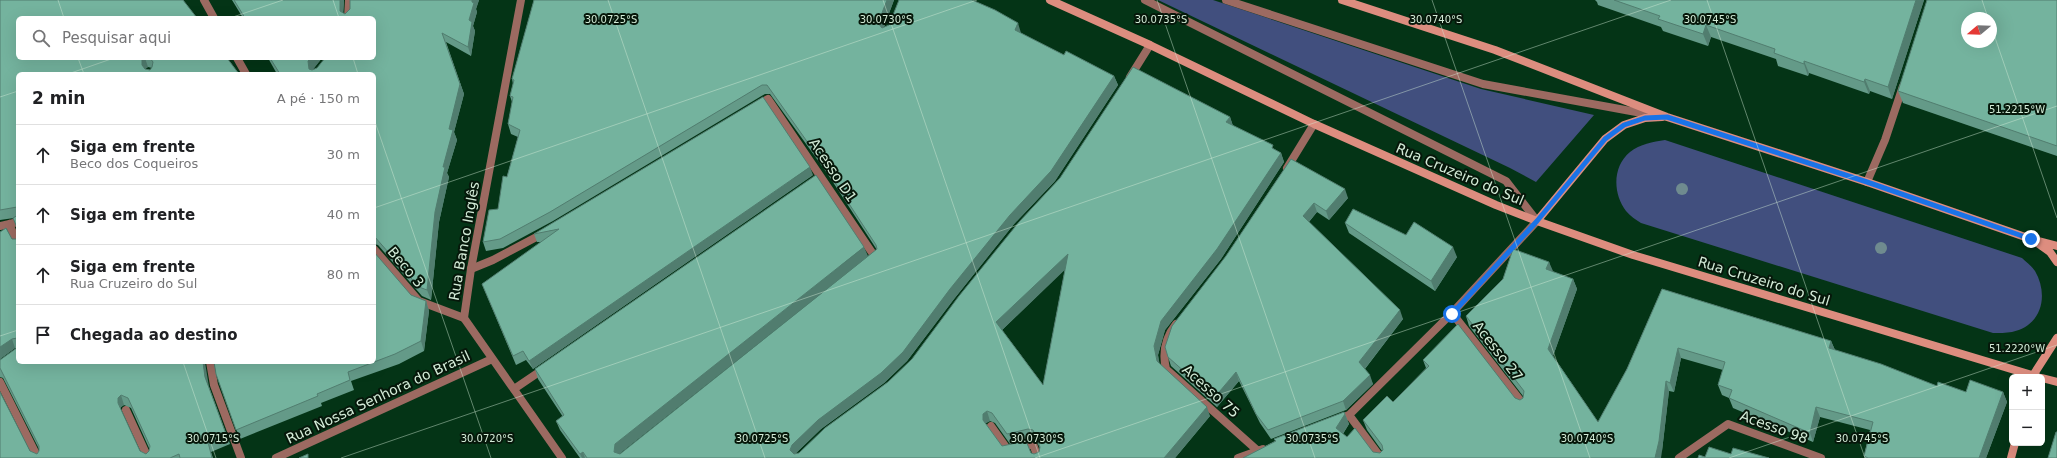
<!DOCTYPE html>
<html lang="pt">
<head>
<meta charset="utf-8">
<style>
	body { margin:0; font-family:"DejaVu Sans",sans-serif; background:#f6f6f6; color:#202124 }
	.controls { position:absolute; right:12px; bottom:12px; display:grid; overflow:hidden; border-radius:6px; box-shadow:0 4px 16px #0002 }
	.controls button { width:36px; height:36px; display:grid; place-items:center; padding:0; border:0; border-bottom:1px solid #e0e0e0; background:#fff; color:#202124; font:20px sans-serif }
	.compass { position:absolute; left:1961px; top:12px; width:36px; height:36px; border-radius:50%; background:#fff; box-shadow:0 4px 16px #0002; rotate:251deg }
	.stop { position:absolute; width:12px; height:12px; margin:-9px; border:3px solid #1a73e8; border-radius:50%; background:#fff }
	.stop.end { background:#1a73e8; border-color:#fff; box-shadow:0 1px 4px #0008 }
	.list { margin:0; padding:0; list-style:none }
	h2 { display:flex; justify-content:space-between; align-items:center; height:52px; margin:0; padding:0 16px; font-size:17px }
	h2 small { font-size:13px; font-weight:400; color:#757577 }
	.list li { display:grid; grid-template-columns:26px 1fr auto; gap:12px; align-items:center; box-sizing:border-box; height:60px; padding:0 16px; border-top:1px solid #e0e0e0 }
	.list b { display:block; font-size:15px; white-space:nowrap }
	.list p { margin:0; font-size:13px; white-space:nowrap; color:#757577 }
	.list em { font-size:13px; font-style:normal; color:#757577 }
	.icon { flex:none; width:22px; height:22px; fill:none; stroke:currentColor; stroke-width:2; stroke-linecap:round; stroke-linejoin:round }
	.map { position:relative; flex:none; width:2057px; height:458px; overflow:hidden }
	.search { position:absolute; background:#fff; box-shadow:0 4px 16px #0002; left:16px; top:16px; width:360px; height:44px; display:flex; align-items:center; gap:10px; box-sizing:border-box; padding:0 14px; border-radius:6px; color:#757577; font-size:15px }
	.panel { position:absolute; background:#fff; box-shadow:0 4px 16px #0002; left:16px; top:72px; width:360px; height:292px; border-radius:6px }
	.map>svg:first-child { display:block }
	.green { fill:#414f7e }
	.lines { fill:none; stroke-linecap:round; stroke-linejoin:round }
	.lane { stroke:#9c6a61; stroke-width:8 }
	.street { stroke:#9c6a61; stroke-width:8 }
	.secondary { stroke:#dd8d7f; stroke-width:8 }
	.tree { fill:#6f8b8f }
	.wall { fill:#649a88; fill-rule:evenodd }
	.shaded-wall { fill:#517d6f }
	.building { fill:#74b39e; stroke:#517d6f; fill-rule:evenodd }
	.route { stroke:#1a73e8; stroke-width:5 }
	.ticks { fill:none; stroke:#d3ebd7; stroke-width:1; stroke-opacity:0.45 }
	.labels { text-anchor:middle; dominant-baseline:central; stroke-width:4; stroke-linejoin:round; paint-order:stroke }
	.street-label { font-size:14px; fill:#d3ebd7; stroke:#06170a }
	.ticks-label { font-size:10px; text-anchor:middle; fill:#d3ebd7; stroke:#06170a; stroke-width:4; stroke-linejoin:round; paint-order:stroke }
</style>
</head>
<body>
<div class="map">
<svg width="2057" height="458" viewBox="0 0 2057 458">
	<rect width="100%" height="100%" fill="#043416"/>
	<path class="green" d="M1158 0H1213L1481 89 1594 115 1536 182 1510 168Z
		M1665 140 2022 258C2026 262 2032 266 2035 271 2049 295 2042 326 2012 332 2006 333 1999 333 1993 333L1641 223C1636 220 1630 216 1626 211 1613 194 1612 167 1630 152 1640 144 1653 142 1665 140Z"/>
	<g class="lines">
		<path class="lane" d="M204 0 214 18
			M1145 0 1506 181 1537 221 1452 313 1349 415 1336 420
			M1226 0 1483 84 1658 116
			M348 18 349 0
			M237 58 246 74
			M1130 77 1150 45
			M756 106 768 99 875 257 870 261
			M1287 168 1314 124
			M1867 182 1885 140 1903 86
			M9 224 18 244
			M0 226 18 222
			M374 249 419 301 464 318
			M471 269 493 260 544 233
			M1452 313 1523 404
			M1176 324C1165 338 1162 352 1166 369L1258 451
			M210 362 214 385 241 458
			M0 382 38 458
			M514 389 545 368
			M126 410 148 458
			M1349 415 1381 458
			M991 426 1008 450 1033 444 1038 458
			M1238 458 1263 449
			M1679 458 1728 424 1821 458"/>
		<path class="street" d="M521 0 471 269 464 318 562 458
			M276 458 492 359"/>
		<path class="secondary" d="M1050 0 1150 45 1314 124 1496 205 1537 221 1633 255 2038 377
			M1342 0 1495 50 1667 117 1867 182 2031 239 2057 246
			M1537 221 1605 139 1624 125 1645 118 1662 117
			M2036 242 2050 252 2057 262
			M2032 377 2057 338
			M2042 378 2057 382
			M2011 458 2015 443"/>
	</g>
	<g class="tree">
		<circle cx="1682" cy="189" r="6"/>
		<circle cx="1881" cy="248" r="6"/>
	</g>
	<path class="wall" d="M0 0 18 58H227L239 74H18V231L13 218H14L0 220ZM148 67 152 68 150 70 145 69Z
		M232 0H344L343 13 345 14 350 9V0H479L476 9 477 12 473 26 475 31 471 56 446 42 464 94 454 132 457 140 447 173 449 177 439 222 431 300 422 296 378 245 374 244V74H277L268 58H322L312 70 317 68 374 18H243Z
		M534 0H894L884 27 1021 33 1039 43 1064 55 1114 76 1118 85 1055 181 1014 224 954 299 907 361 884 383 821 429 796 453H799L888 382 1230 117 1233 126 1281 153 1284 162 1221 259 1165 330 1158 355 1159 363 1210 416 1175 458H580L560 430 556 421 563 417 538 379 535 369 868 256 619 454H620L877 250 827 173 770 94H765L553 221 503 248 486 251 483 242 498 209 518 137 511 134 508 124 512 102 510 96 513 84 512 79ZM1065 269 1043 385 1002 330ZM990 421 995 423 1010 444 1032 439 1036 440 1040 448 1039 452 1034 454 1031 453 1002 446 986 424V423Z
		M1595 0H1924L1892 99 1870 91 1869 94 1809 73 1808 76 1778 66 1776 59 1711 37 1708 46 1663 31 1661 27 1598 5 1597 2Z
		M2057 0V156L1903 103 1898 91Z
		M1291 159 1348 198 1329 220 1317 212 1309 222 1403 319 1365 369 1373 384 1346 410 1271 439 1260 423 1239 381 1217 407 1171 366 1168 357 1226 256Z
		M813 175 533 369 526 360 516 365 482 284 542 242H537L534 234Z
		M1345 223 1406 235 1457 257 1435 291 1349 233Z
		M0 232 12 239H17L18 238V362L209 387 230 444 211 452 213 458H0L30 451 37 454 39 451V449L3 378 0 377V360L18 348H15L0 359ZM124 405 131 408 149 448V451L146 454 140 451 121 411V407Z
		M1549 262 1552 272 1573 279 1577 289 1553 356 1598 422 1627 369 1662 289 1831 341 1835 350 1937 386 1966 392H2003L2007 402 1986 458H1865L1864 456 1870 430 1820 417 1813 442 1733 408 1729 398 1722 395 1718 385 1723 370 1681 358 1674 392 1669 391 1662 451 1243 458 1275 441 1274 439 1345 414 1349 424 1343 434 1347 437 1373 452 1380 453 1382 451 1367 430 1363 420 1393 402 1426 368 1423 360 1520 400 1523 398V396L1469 326 1466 316Z
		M411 295 426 301 429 311 424 351 399 364 351 381 354 390 321 403 322 406 240 439 216 374Z"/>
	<path class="shaded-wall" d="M340 0H344L343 18 340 11Z
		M472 0H479L476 9 477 12 473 26 475 31 471 56 468 47 469 20Z
		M887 0H894L882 32 878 23Z
		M1916 0H1924L1892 99 1888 87Z
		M1018 23 1021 33 1019 40 1015 30Z
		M1706 25 1711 37 1708 46 1703 34Z
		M442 33 464 94 454 132 457 140 447 173 449 177 439 222 431 300 427 290 435 212 449 129Z
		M144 58H145L148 67 145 69 142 65V60Z
		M311 58H322L312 71 309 69 308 61Z
		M1804 61 1809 73 1808 76 1804 64Z
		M1114 76 1118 85 1055 181 1014 224 954 299 907 361 884 383 821 429 795 454 794 458 790 450 792 445 950 289Z
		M1865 79 1870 91 1869 94 1864 82Z
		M1230 117 1233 126 1226 122Z
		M1281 153 1284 162 1221 259 1165 330 1158 355 1161 371 1157 361 1154 346 1161 321Z
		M810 167 813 175 533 369 529 361Z
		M1345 189 1348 198 1329 220 1326 211Z
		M1314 203 1317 212 1306 225 1303 216Z
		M864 247 868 256 619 454 614 452 615 444Z
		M1453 247 1457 257 1435 291 1431 281Z
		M1068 254 1072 263 1000 332 996 322Z
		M1549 262 1553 271 1549 279 1546 269Z
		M1573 279 1577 289 1552 359 1548 349Z
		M426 301 429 311 424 351 421 341Z
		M1400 310 1403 319 1363 371 1359 362Z
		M12 339 15 348 0 359V347Z
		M1831 341 1835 350 1829 348Z
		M1678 348 1681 358 1674 392 1670 383Z
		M203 362H205L209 387 205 377Z
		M1236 372 1239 381 1217 407 1214 398Z
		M1370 375 1373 384 1346 410 1343 401Z
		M1666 381 1669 391 1662 451 1661 458H1655Z
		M2003 392 2007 402 1986 458H1979Z
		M121 395 124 405 121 407V412L118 403V398Z
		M1207 407 1210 416 1175 458H1164Z
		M1816 407 1820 417 1813 442 1810 433Z
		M987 411 990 421 986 423 987 429 983 420V414Z
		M1345 414 1349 424 1340 438 1336 428Z
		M583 452 585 458H582L580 454Z"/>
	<path class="building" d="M0 0H183L197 18H18V58H144L142 60V65L145 69 150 70 152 67 153 62 150 58H148H227L239 74H18V210L17 207 0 210Z
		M234 0H340V11L345 14 350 9V0H472V2L474 3 469 20 472 22 468 47 442 33 460 84 449 129 453 130 443 167H445L435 212 427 290 419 287 374 236V74H280L270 58H311L308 61 309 69 312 70 317 68 325 58H374V18H245Z
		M534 0H887L878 23 882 28 889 25 899 0H972L995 10 1018 23 1015 30 1064 55 1066 51 1114 76 1051 171 1010 215 950 289 903 352 881 373 818 420 792 445 790 450 794 454 799 453 825 428 888 382 912 359 959 296 1019 222 1060 178 1133 67 1230 117 1226 122 1273 145 1272 148 1281 153 1217 249 1161 321 1154 346 1157 361 1207 407 1164 458H587L583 452 580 454 556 421 564 415 535 369 816 175 864 247 615 444 614 452 620 454 877 249 876 245 823 164 767 85H762L550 212 500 239 483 242 489 210 498 209 503 176 507 177 520 130 508 124 513 97 510 96 514 80 512 79ZM1068 254 1043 385 996 322ZM987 411 992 413 1007 434 1028 429 1033 430 1040 447 1039 452 1034 454 1031 453 1026 441 1002 446 983 420V414Z
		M1614 0H1916L1888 87 1865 79 1864 82 1804 61V64L1774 53 1775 49 1706 25 1703 34 1658 19 1660 16Z
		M1927 0H2057V146L1898 91ZM1967 18H1991V42H1967Z
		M763 97 810 167 529 361 523 351 513 356 482 284 559 229 534 234Z
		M1291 159 1345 189 1326 211 1314 203 1303 216 1400 310 1359 362 1370 375 1343 401 1268 430 1256 414 1236 372 1214 398 1168 357 1165 347 1172 326 1226 256Z
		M1353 209 1406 235 1414 222 1453 247 1431 281 1345 223Z
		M18 215V230L13 218Z
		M6 228 12 239H17L18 238V340L17 338 12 339 0 347V232Z
		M1513 249 1549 262 1546 269 1573 279 1548 349 1598 422 1627 369 1662 289 1831 341 1829 348 1881 364 1937 386 1938 382 1966 392 1970 380 2003 392 1979 458H1868L1864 456 1873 422 1816 407 1810 433 1729 398 1732 390 1718 385 1725 362 1678 348 1670 383 1666 381 1659 441 1655 458H1243L1276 441 1274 439 1344 412 1345 414 1336 428 1347 437 1355 428 1373 452 1380 453 1383 450 1382 445 1363 420 1387 396 1393 402 1429 366 1423 360 1458 324 1515 398 1520 400 1523 398 1524 391 1466 316 1503 279Z
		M374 252 411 295 426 301 421 341 395 354 348 372 350 380 317 394 318 396 236 430 216 374 214 362H374Z
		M18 347V362H203L205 377 226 434 208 442 212 458H180L179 454 170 458H0V392L30 451 37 454 39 451V446L0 368V360ZM121 395 128 398 150 446 149 451 146 454 140 451 118 403V398Z
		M2056 432H2057V458H2048Z
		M1709 447 1731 454 1733 448 1769 458H1698L1699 455 1705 457Z
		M308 454V458H299Z"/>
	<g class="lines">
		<path class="route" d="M1452 314 1537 221 1605 139 1624 125 1645 118 1667 117 1867 182 2031 239"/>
	</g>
	<path class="ticks" d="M58 0 64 18M333 0 339 18M608 0 765 458M883 0 1040 458M1157 0 1315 458M1432 0 1590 458M1707 0 1865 458M1982 0 1988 18M230 18 283 0M1991 26 2057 218M78 58 84 74M353 58 358 74M68 74 114 58M0 97 18 91M374 119 491 458M374 208 977 0M0 336 18 330M183 362 216 458M341 458 1671 0M1035 458 2057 106M1729 458 2057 345"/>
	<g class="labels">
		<g class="street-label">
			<text transform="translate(833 170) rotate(56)">Acesso D1</text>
			<text transform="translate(1460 174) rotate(23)">Rua Cruzeiro do Sul</text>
			<text transform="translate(464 241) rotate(-80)">Rua Banco Inglês</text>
			<text transform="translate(406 267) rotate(50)">Beco 3</text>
			<text transform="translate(1764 281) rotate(17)">Rua Cruzeiro do Sul</text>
			<text transform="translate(1498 351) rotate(52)">Acesso 27</text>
			<text transform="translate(1211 391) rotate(42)">Acesso 75</text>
			<text transform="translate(378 397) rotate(-25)">Rua Nossa Senhora do Brasil</text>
			<text transform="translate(1774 427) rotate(20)">Acesso 98</text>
		</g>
	</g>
	<g class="ticks-label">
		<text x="611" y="23">30.0725°S</text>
		<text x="886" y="23">30.0730°S</text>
		<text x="1161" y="23">30.0735°S</text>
		<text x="1436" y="23">30.0740°S</text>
		<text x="1710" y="23">30.0745°S</text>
		<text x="2017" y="113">51.2215°W</text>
		<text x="2017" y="352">51.2220°W</text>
		<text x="213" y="442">30.0715°S</text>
		<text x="487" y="442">30.0720°S</text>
		<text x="762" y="442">30.0725°S</text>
		<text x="1037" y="442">30.0730°S</text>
		<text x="1312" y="442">30.0735°S</text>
		<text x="1587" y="442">30.0740°S</text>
		<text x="1862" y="442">30.0745°S</text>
	</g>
</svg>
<div class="controls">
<button>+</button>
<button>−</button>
</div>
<svg class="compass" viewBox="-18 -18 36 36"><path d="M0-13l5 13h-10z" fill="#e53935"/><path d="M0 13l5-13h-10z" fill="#757577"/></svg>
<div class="stop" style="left:1452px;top:314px"></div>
<div class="stop end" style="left:2031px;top:239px"></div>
<div class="search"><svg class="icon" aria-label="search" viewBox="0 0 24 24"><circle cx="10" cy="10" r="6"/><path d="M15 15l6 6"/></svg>Pesquisar aqui</div>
<section class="panel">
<h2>2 min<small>A pé · 150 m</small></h2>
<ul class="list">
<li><svg class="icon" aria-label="ahead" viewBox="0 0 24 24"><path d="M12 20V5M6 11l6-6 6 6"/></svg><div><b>Siga em frente</b><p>Beco dos Coqueiros</p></div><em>30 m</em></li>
<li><svg class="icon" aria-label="ahead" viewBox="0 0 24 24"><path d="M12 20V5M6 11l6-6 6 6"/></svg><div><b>Siga em frente</b></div><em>40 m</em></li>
<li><svg class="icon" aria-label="ahead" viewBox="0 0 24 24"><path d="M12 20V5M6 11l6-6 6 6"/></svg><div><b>Siga em frente</b><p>Rua Cruzeiro do Sul</p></div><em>80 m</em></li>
<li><svg class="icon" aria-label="arrive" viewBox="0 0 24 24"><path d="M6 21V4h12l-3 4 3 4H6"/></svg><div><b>Chegada ao destino</b></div></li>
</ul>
</section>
</div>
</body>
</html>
